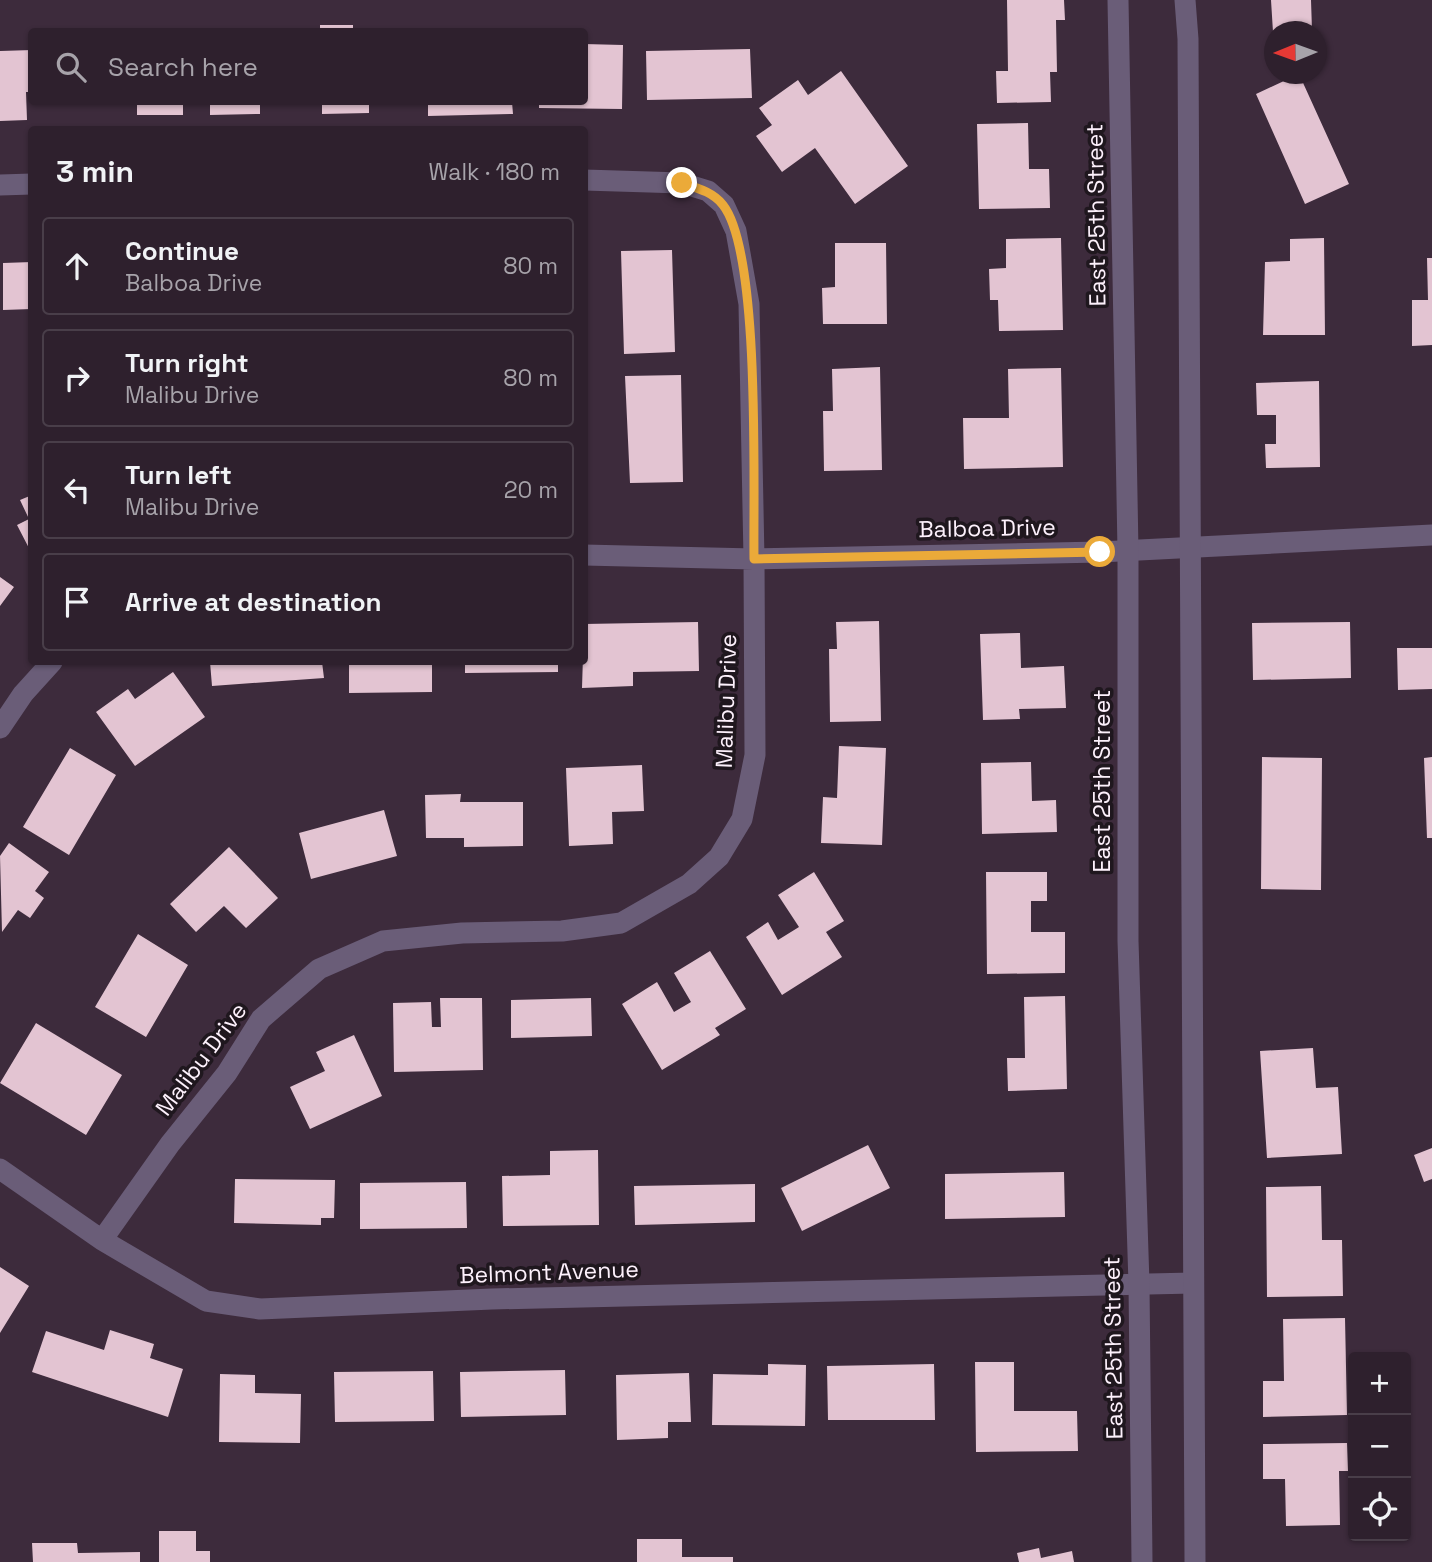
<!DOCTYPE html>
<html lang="en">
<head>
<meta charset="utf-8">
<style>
	body { margin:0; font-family:"Space Grotesk",sans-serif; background:#362835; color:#f1f3f6 }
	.controls { position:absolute; right:21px; bottom:21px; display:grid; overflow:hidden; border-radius:7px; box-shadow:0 2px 5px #0004 }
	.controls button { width:63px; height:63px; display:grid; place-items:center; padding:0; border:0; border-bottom:2px solid #493e49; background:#2e202d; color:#f1f3f6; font:35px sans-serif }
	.compass { position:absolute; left:1264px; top:21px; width:63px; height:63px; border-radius:50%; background:#2e202d; box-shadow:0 2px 5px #0004; rotate:269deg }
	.stop { position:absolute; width:21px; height:21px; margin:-16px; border:5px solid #ebaa39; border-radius:50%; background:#fff }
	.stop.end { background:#ebaa39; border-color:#fff; box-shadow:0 2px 7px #0008 }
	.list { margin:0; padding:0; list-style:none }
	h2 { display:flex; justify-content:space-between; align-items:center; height:91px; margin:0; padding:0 28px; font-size:30px }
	h2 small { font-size:23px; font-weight:400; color:#a7a3aa }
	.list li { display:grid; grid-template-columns:46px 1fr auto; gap:21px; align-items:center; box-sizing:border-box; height:98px; margin:0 14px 14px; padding:0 14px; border:2px solid #493e49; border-radius:7px }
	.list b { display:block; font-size:26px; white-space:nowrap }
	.list p { margin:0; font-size:23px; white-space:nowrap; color:#a7a3aa }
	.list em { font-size:23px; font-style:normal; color:#a7a3aa }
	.icon { flex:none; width:38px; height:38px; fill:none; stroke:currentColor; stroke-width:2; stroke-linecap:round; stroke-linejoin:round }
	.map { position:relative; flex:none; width:1432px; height:1562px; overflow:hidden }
	.search { position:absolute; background:#2e202d; box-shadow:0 2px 5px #0004; left:28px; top:28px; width:560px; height:77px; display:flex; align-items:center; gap:18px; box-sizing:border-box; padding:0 24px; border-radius:7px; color:#a7a3aa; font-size:26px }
	.panel { position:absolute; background:#2e202d; box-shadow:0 2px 5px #0004; left:28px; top:126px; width:560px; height:539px; border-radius:7px }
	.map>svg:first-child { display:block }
	.building { fill:#e3c4d2 }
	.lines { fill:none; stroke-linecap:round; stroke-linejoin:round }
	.minor { stroke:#6a5d78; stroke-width:21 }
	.tertiary { stroke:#6a5d78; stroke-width:21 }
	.route { stroke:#ebaa39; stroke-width:9 }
	.labels { text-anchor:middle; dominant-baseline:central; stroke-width:7; stroke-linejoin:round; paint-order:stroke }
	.street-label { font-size:23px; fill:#fdf1fc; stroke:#1f171e }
</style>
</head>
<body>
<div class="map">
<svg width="1432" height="1562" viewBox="0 0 1432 1562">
	<rect width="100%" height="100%" fill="#3d2b3c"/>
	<path class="building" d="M1007 0H1064L1065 20H1056L1057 72H1050L1051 102 997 103 996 71H1008Z
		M1271 0H1311L1312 30 1273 32Z
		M320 25H353V32H320Z
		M539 29H570V32H539Z
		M584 44 623 45 622 109 539 108V102H584Z
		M750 49 752 98 647 100 646 51Z
		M32 50V92H26L27 120 0 121V51Z
		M841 71 908 166 855 204 815 148 782 172 756 136 772 125 759 108 798 80 808 95Z
		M1299 74 1349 184 1305 204 1256 94Z
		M96 102H183V115H137V104L96 105Z
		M210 102H260V114L210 115Z
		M322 102H369V113L322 114Z
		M428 102H512L513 114 428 116Z
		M1028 123 1029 169H1049L1050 208 979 209 977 124Z
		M1061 238 1063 330 999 331 998 300H990L989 269 1006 268V239Z
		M1324 238 1325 335H1263L1265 262 1290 261V239Z
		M835 243H886L887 324H823L822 288 835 287Z
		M672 250 675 352 624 354 621 251Z
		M1427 258H1432V345L1412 346V300H1428Z
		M32 262V309L3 310V263Z
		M880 367 882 470 824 471 823 411H833L832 369Z
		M1061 368 1063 467 964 469 963 418H1009L1008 369Z
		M681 375 683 482 630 483 625 376Z
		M1319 381 1320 467 1266 468 1265 444H1276V415H1257L1256 383Z
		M32 495V554L17 525 29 519 20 500Z
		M0 577 14 587 0 606Z
		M879 621 881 721 830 722 829 649H837L836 622Z
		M698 622 699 671 633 672V686L582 688 584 624Z
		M1350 622 1351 678 1253 680 1252 623Z
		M1020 633 1021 668 1064 666 1066 708 1019 709 1020 719 983 720 980 634Z
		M1397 648H1432V689L1398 690Z
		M210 662H322L324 678 212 686Z
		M349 662H432V692L349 693Z
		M465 662H558V672L465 673Z
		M173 672 205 717 135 766 96 712 128 689 135 699Z
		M839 746 886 748 882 845 821 843 823 797 837 798Z
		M70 748 116 775 69 855 23 827Z
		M1262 757 1322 758 1321 890 1261 889Z
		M1432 757V838H1427L1424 758Z
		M1031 762 1032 801 1056 800 1057 832 982 834 981 763Z
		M642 765 644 811 612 812 613 844 569 846 566 768Z
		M461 794 460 802H523V846L464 847V838H426L425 795Z
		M384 810 397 856 311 879 299 833Z
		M9 843 49 872 35 891 44 898 30 918 18 910 2 932 0 856Z
		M229 847 278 898 246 928 224 906 196 932 170 904Z
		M814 872 844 921 826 932 842 957 782 995 746 937 768 922 778 940 799 927 778 895Z
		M986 872H1047V901H1031V932H1065V973L987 974Z
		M138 934 188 965 146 1037 95 1007Z
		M710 951 746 1009 715 1028 720 1035 662 1070 622 1004 657 982 674 1012 691 1002 674 973Z
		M1065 996 1067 1089 1008 1091 1007 1058H1025L1024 997Z
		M440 998H482L483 1070 394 1072 393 1003 431 1002 432 1027H441Z
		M591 998 592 1036 511 1038V1000Z
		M36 1023 122 1075 86 1135 0 1083Z
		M354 1035 382 1096 310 1129 290 1087 325 1071 316 1052Z
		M1313 1048 1316 1088 1338 1087 1342 1154 1267 1158 1260 1051Z
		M868 1145 890 1188 802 1231 781 1188Z
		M1432 1148V1179L1424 1182 1414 1155Z
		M598 1150 599 1225 503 1226 502 1176 550 1175V1151Z
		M1064 1172 1065 1217 945 1219V1174Z
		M235 1179 335 1180 334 1218H321V1225L234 1223Z
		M466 1182 467 1228 360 1229V1183Z
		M755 1184V1222L635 1225 634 1186Z
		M1321 1186 1322 1240H1342L1343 1296 1267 1297 1266 1187Z
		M0 1267 29 1286 0 1333Z
		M1345 1318 1347 1415 1263 1417V1381H1284L1283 1319Z
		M110 1330 154 1344 150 1358 183 1369 168 1417 32 1372 46 1331 104 1350Z
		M975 1362H1014V1411H1077L1078 1451 976 1452Z
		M768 1364 806 1365 805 1426 712 1425 713 1374 768 1375Z
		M934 1364 935 1420H828L827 1366Z
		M565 1370 566 1415 461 1417 460 1372Z
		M433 1371 434 1421 335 1422 334 1372Z
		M689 1373 691 1422H668V1438L617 1440 616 1375Z
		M220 1374 255 1375V1393L301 1394 300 1443 219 1442Z
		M1347 1443 1348 1471H1339L1340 1525 1286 1526 1285 1479H1263V1444Z
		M159 1531H196V1551H210V1562H159Z
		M637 1539H682V1557H733V1562H637Z
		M32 1543H77L78 1553 140 1552V1562H33Z
		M1039 1548 1041 1558 1072 1551 1074 1562H1019L1017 1553Z"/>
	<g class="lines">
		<path class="minor" d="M0 185 32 184
			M584 555 754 559 1100 552 1432 535
			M0 728 23 694 52 662
			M0 1169 102 1240 206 1301 260 1309 492 1299 1193 1283
			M102 1240 170 1144 227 1073 261 1019 319 969 383 941 462 933 562 931 621 923 689 884 719 857 742 819 755 755 754 559 749 304 736 231 724 205 708 191 682 183 584 180"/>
		<path class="tertiary" d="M1118 0 1128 551V941L1139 1284 1142 1562
			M1185 0 1188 39 1195 1562"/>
	</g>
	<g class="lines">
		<path class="route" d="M682 183C697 188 713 192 723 205 761 253 753 489 754 559L1100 552"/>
	</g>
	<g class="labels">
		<g class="street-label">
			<text transform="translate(1096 215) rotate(-91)">East 25th Street</text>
			<text transform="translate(987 528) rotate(-1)">Balboa Drive</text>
			<text transform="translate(726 701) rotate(-88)">Malibu Drive</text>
			<text transform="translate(1102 781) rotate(-90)">East 25th Street</text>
			<text transform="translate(201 1059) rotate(-53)">Malibu Drive</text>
			<text transform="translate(549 1272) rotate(-2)">Belmont Avenue</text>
			<text transform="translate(1113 1348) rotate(-91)">East 25th Street</text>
		</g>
	</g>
</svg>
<div class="controls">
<button>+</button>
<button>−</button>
<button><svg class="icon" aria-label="locate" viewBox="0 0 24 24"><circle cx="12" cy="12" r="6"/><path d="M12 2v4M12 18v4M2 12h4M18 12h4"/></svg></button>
</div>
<svg class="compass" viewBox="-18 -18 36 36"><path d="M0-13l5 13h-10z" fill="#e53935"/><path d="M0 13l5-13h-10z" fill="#a7a3aa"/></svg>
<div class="stop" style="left:1100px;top:552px"></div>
<div class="stop end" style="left:682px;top:183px"></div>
<div class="search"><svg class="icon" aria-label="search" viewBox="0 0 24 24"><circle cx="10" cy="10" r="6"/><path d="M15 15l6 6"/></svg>Search here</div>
<section class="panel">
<h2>3 min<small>Walk · 180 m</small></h2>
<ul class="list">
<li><svg class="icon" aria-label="ahead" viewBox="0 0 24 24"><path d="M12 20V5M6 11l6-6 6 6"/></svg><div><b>Continue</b><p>Balboa Drive</p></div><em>80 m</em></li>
<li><svg class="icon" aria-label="right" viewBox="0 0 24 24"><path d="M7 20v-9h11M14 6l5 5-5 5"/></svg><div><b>Turn right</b><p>Malibu Drive</p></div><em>80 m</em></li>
<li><svg class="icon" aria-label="left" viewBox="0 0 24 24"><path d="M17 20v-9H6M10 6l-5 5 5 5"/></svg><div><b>Turn left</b><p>Malibu Drive</p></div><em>20 m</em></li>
<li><svg class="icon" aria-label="arrive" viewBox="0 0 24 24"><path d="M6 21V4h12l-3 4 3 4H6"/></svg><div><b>Arrive at destination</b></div></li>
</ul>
</section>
</div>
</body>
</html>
